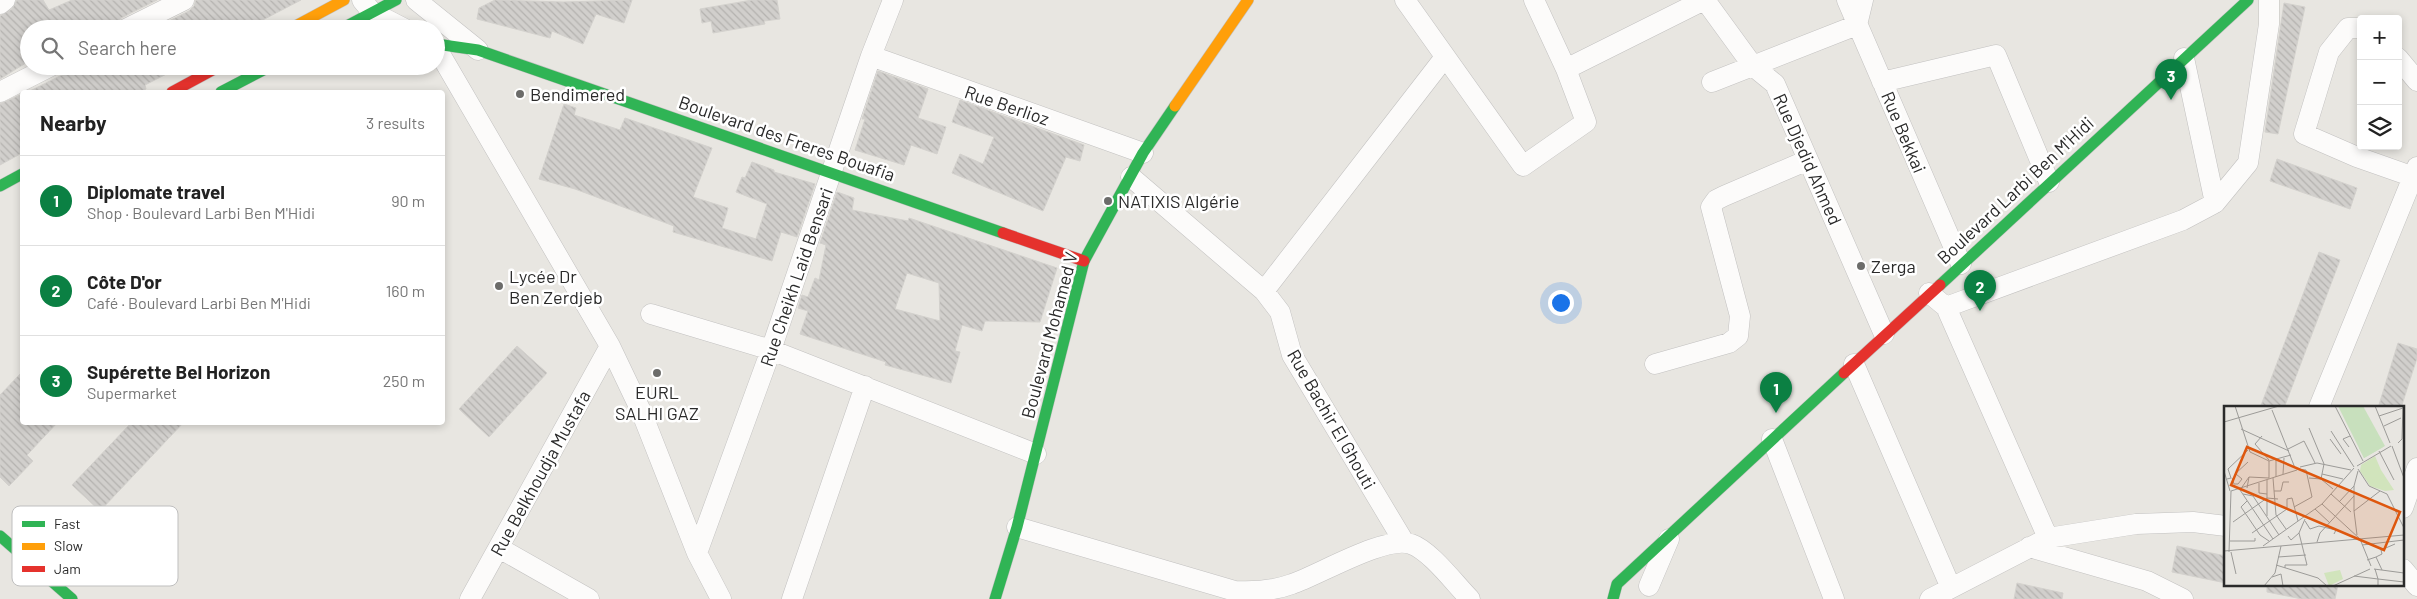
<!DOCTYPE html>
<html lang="en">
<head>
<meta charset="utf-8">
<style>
	body { margin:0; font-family:Barlow,sans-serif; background:#f2f2f2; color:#222 }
	.controls { position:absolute; right:15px; top:15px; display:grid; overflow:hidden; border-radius:5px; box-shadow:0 2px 8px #0003 }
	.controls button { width:45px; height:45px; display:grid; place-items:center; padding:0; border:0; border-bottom:1px solid #e0e0e0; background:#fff; color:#222; font:25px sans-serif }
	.you { position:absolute; left:1560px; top:302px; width:18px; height:18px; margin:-12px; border:4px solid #fff; border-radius:50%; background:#1a73e8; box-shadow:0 0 0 8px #1a73e833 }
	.badge { display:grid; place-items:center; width:32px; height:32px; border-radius:50%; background:#0b8043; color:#fff; font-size:16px; font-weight:700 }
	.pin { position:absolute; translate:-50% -41px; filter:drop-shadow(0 1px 2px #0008) }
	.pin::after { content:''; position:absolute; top:26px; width:18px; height:15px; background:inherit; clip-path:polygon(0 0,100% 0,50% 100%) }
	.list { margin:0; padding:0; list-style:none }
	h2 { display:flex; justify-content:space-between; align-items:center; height:65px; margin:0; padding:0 20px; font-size:21px }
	h2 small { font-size:16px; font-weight:400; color:#767676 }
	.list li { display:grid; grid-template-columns:32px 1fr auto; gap:15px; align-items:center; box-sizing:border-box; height:90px; padding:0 20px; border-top:1px solid #e0e0e0 }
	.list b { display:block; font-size:19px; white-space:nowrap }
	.list p { margin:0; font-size:16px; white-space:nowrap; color:#767676 }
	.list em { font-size:16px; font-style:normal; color:#767676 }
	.icon { flex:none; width:28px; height:28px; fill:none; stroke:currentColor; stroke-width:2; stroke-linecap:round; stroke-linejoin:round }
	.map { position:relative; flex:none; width:2417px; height:599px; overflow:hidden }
	.search { position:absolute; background:#fff; box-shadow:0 2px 8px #0003; left:20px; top:20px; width:425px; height:55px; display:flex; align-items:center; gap:12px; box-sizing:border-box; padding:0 18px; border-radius:28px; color:#767676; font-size:19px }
	.panel { position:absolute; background:#fff; box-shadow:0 2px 8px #0003; left:20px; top:90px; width:425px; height:335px; border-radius:5px }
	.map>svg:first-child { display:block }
	.building { fill:url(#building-back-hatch); stroke:#d3d1cd; fill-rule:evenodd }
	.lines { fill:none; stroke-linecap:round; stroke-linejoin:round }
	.street-casing { stroke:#c2c1c0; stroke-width:21 }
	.fast-casing { stroke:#c2c1c0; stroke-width:12 }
	.slow-casing { stroke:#c2c1c0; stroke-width:12 }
	.jam-casing { stroke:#c2c1c0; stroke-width:12 }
	.street { stroke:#fcfbfa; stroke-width:20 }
	.fast { stroke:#30b455; stroke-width:11 }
	.slow { stroke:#ff9f0a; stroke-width:11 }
	.jam { stroke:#e5322d; stroke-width:11 }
	.poi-dot { fill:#6c6c6a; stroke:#fff; stroke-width:2 }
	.labels { text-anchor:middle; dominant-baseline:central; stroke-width:5; stroke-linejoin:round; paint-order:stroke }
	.poi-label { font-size:18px; fill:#2a2a2a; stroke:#fff; text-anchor:start }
	.street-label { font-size:18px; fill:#2a2a2a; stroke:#fff }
	.inset-road { fill:none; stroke:#9c9b98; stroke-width:1 }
	.view { fill:#de570e; fill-opacity:0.15; stroke:#de570e; stroke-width:2.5 }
	.inset-edge { fill:none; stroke:#2a2a2a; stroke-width:2.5 }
	.key { fill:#fff; stroke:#bfbfbf; stroke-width:1 }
	.key-label { font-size:14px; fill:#2a2a2a }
</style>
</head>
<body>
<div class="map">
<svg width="2417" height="599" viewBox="0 0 2417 599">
	<defs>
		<pattern id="building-back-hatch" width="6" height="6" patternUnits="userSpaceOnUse" patternTransform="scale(1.25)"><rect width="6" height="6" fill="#d1cfcc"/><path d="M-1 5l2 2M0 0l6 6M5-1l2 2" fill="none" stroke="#b4b2af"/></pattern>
	</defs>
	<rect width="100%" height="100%" fill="#e8e6e1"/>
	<path class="building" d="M17 0H43L49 10 72 0H157L121 18 114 29H29V61L0 79V16L12 9Z
		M196 0H301L255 24 257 29H153L189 11 194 6Z
		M495 0 563 2 632 0 624 23 596 14 583 44 552 31 550 38 477 19 479 8Z
		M752 0H777L780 19 764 21 765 24 713 33 711 21 702 23 700 9Z
		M2284 3 2305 7 2278 134 2265 132Z
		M65 66H182L145 85 146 89 139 92H28L68 72Z
		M878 71 928 89 918 118 946 127 937 154 911 145 904 165 855 150 865 119H862Z
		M22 94V153L0 165V104Z
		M960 100 1084 145 1080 161 1066 157 1043 211 952 173 960 154 983 164 994 137 952 122Z
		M564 104 576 108 574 115 620 130 625 118 712 148 693 197 728 208 722 228 756 239 767 204 736 192 742 177 745 178 752 162 774 170V172L815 184 797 237 781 232 772 261 673 232 674 226 575 189 539 179Z
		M2277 159 2357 188 2350 209 2270 181Z
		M837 192 854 198 852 210 908 221 909 218 1057 268 1040 322 985 321 982 331 962 325 955 351 960 352 951 383 885 365 886 362 800 334 808 311 798 308 802 295 808 297 815 278 819 280 826 245 820 243ZM907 273 939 283 940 321 895 309Z
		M2319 252 2340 260 2284 408H2260Z
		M2398 343 2417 349V358L2401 408H2378Z
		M517 346 547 373 489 437 459 409Z
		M22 372V422H58L27 455 33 461 9 486 0 477V395Z
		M132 422H184L100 511 72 485Z
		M2177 546 2226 556V583L2172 572Z
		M2017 583 2063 593 2062 599H2014Z
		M2267 585H2338L2335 599H2302L2267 592Z"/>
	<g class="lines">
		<defs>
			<path id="street" d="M362 0 372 12 405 29
				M416 0 478 50
				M1405 0 1523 166 1586 122 1566 69 1534 0
				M1705 0 1753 66 1775 84 1884 334
				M1847 0 1961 264
				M0 4 5 0
				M2361 28H2348L2329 52 2304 134 2357 157 2414 177
				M126 29 184 0
				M436 47 610 346
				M871 56 1143 153
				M2398 58 2417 81
				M1566 69 1704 0
				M1712 82 1857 25 1863 0
				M1882 82 1996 55 2049 182
				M0 92 51 66
				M1131 177 1264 291
				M2215 203 2248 163 2269 24V0
				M1929 293 1946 307 2183 220 2215 203 2184 58
				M1946 307 2048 538
				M651 314 771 350 1036 454
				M1655 364 1729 343 1738 336 1740 316 1711 207 1716 200 1724 196 1808 160
				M1854 364 1951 588
				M2319 407 2417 167
				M1772 439 1834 599
				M2403 508 2417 468
				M1017 527 1235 591C1255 592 1273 591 1292 584 1319 575 1385 535 1411 544 1431 551 1455 584 1470 599
				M1404 542 1292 355 1280 312 1264 291 1445 57
				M2029 547 2147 581 2183 599
				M499 548 589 599
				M697 553 771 350 871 56 893 0
				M2403 569 2417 586
				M1649 586 1669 539
				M470 599 610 346 641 411 697 553 721 599
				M792 599 865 386
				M1930 599 2048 538 2136 524 2193 522 2226 526"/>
			<path id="fast" d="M341 29 396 0
				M436 44 478 50 1003 233
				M221 92 271 66
				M0 186 22 174
				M1940 285 2248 0
				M0 536 72 599
				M995 599 1017 527 1084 261 1143 153 1175 106
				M1613 599 1617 584 1844 373"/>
			<path id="slow" d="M290 29 344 0
				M1175 106 1248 0"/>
			<path id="jam" d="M172 92 220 66
				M1003 233 1084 261
				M1844 373 1940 285"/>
		</defs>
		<use href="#street" class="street-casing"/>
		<use href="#fast" class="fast-casing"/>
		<use href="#slow" class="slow-casing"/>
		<use href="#jam" class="jam-casing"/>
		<use href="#street" class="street"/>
		<use href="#fast" class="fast"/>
		<use href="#slow" class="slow"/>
		<use href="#jam" class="jam"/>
	</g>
	<g class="poi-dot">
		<circle cx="520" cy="94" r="5"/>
		<circle cx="1108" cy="201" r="5"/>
		<circle cx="1861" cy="266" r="5"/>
		<circle cx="499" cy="286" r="5"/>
		<circle cx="657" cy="373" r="5"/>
	</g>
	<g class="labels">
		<g class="poi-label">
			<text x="530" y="94">Bendimered</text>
			<text x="1118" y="201">NATIXIS Algérie</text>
			<text x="1871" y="266">Zerga</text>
			<text x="509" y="276">Lycée Dr<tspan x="509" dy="21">Ben Zerdjeb</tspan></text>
			<text x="657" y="392" text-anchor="middle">EURL<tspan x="657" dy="21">SALHI GAZ</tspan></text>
		</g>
		<g class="street-label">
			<text transform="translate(1007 105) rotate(19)">Rue Berlioz</text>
			<text transform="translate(1904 132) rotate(67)">Rue Bekkai</text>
			<text transform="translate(787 138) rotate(19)">Boulevard des Freres Bouafia</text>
			<text transform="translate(1808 159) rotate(66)">Rue Djedid Ahmed</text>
			<text transform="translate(2015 190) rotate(-43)">Boulevard Larbi Ben M'Hidi</text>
			<text transform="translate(796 277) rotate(-71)">Rue Cheikh Laid Bensari</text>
			<text transform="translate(1049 335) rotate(-75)">Boulevard Mohamed V</text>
			<text transform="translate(1332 419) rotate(60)">Rue Bachir El Ghouti</text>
			<text transform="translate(540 473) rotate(-61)">Rue Belkhoudja Mustafa</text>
		</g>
	</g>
	<g transform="translate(2224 406)">
		<rect width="180" height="180" fill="#e8e6e1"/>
		<path d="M114 0H139L161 40 140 52Z" fill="#c8e0bd"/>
		<path d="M155 31 159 41 140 52 135 42Z" fill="#c8e0bd"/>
		<path d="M151 50 157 64 170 84 161 85 146 80 136 65 137 59ZM116 164 119 173 105 180 100 167Z" fill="#d1e4bc"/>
		<path class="inset-road" d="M11 0 26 46 45 55 67 49M111 0 139 55M151 0 166 37M48 4 71 62M155 10 179 2M0 16 55 0M160 20 177 12M85 22 100 58 97 73M17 23 65 45M107 25 130 61M38 30 31 38 45 54M106 33 117 48M174 37 178 33 179 0M168 40 180 72M125 41 119 33 126 30M64 43 80 35 91 57M155 45 170 74M52 54V71M45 55V72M133 60 167 40M76 61 93 57 127 64M134 63 145 80 163 88 180 122M0 65 6 85M11 68 24 56M59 68 60 52M98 68 119 73M8 72 10 78H14L18 73 12 68M49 72 52 109 62 123M85 72 97 73 109 83M3 73 7 72 4 63 24 44M43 74V110M35 77V87L43 88M130 80 134 65M23 82 25 71 45 72M16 84 49 133M16 84 25 71M7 85 73 64M50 85H57L59 76H65M19 88 29 90 55 129M107 88 127 106M23 95 17 101 36 129 45 135M115 96 130 80V105L156 85M98 98 136 133 147 160M70 101 88 91 82 64 73 63M91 103 106 117M130 105 133 129M81 115 86 123 95 120 112 124 110 128M9 116 43 92 54 93M28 127 63 103V93L68 92 74 115M75 127 81 113M6 135H31V132M93 136 96 127 130 90M138 139 180 134M39 140 98 98 130 62M0 145 180 129M5 146 7 85M7 146 12 168M54 151 82 149M152 151 158 148 157 144 171 138M143 154 152 151 158 164M52 159 94 172 103 180M61 162V159H83L75 127 67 134 64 130M150 163 180 167M130 170 154 173 151 163M48 171 57 168 59 180M40 180 51 167 57 140M109 180 146 163M154 180V173L180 176"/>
		<path class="view" d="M23 41 176 106 160 144 7 79Z"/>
		<rect width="180" height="180" class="inset-edge"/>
	</g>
	<rect x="12" y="506" width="166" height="80" rx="8" class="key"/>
	<rect x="22" y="521" width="23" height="6" fill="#30b455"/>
	<rect x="22" y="543" width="23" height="7" fill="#ff9f0a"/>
	<rect x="22" y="566" width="23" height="6" fill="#e5322d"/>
	<g class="key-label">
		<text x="54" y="529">Fast</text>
		<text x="54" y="551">Slow</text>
		<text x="54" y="574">Jam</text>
	</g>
</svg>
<div class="controls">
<button>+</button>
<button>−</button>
<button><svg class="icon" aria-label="layers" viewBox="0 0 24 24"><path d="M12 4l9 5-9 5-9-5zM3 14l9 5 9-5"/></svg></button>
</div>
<div class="you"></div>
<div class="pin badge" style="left:1776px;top:413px">1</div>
<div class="pin badge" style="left:1980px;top:311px">2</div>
<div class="pin badge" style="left:2171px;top:100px">3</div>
<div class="search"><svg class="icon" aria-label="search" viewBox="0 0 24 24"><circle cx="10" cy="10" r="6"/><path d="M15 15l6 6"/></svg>Search here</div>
<section class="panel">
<h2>Nearby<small>3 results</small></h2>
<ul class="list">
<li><span class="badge">1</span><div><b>Diplomate travel</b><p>Shop · Boulevard Larbi Ben M'Hidi</p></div><em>90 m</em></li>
<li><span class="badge">2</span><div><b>Côte D'or</b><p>Café · Boulevard Larbi Ben M'Hidi</p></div><em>160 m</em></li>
<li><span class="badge">3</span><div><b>Supérette Bel Horizon</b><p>Supermarket</p></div><em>250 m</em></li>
</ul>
</section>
</div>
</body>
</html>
